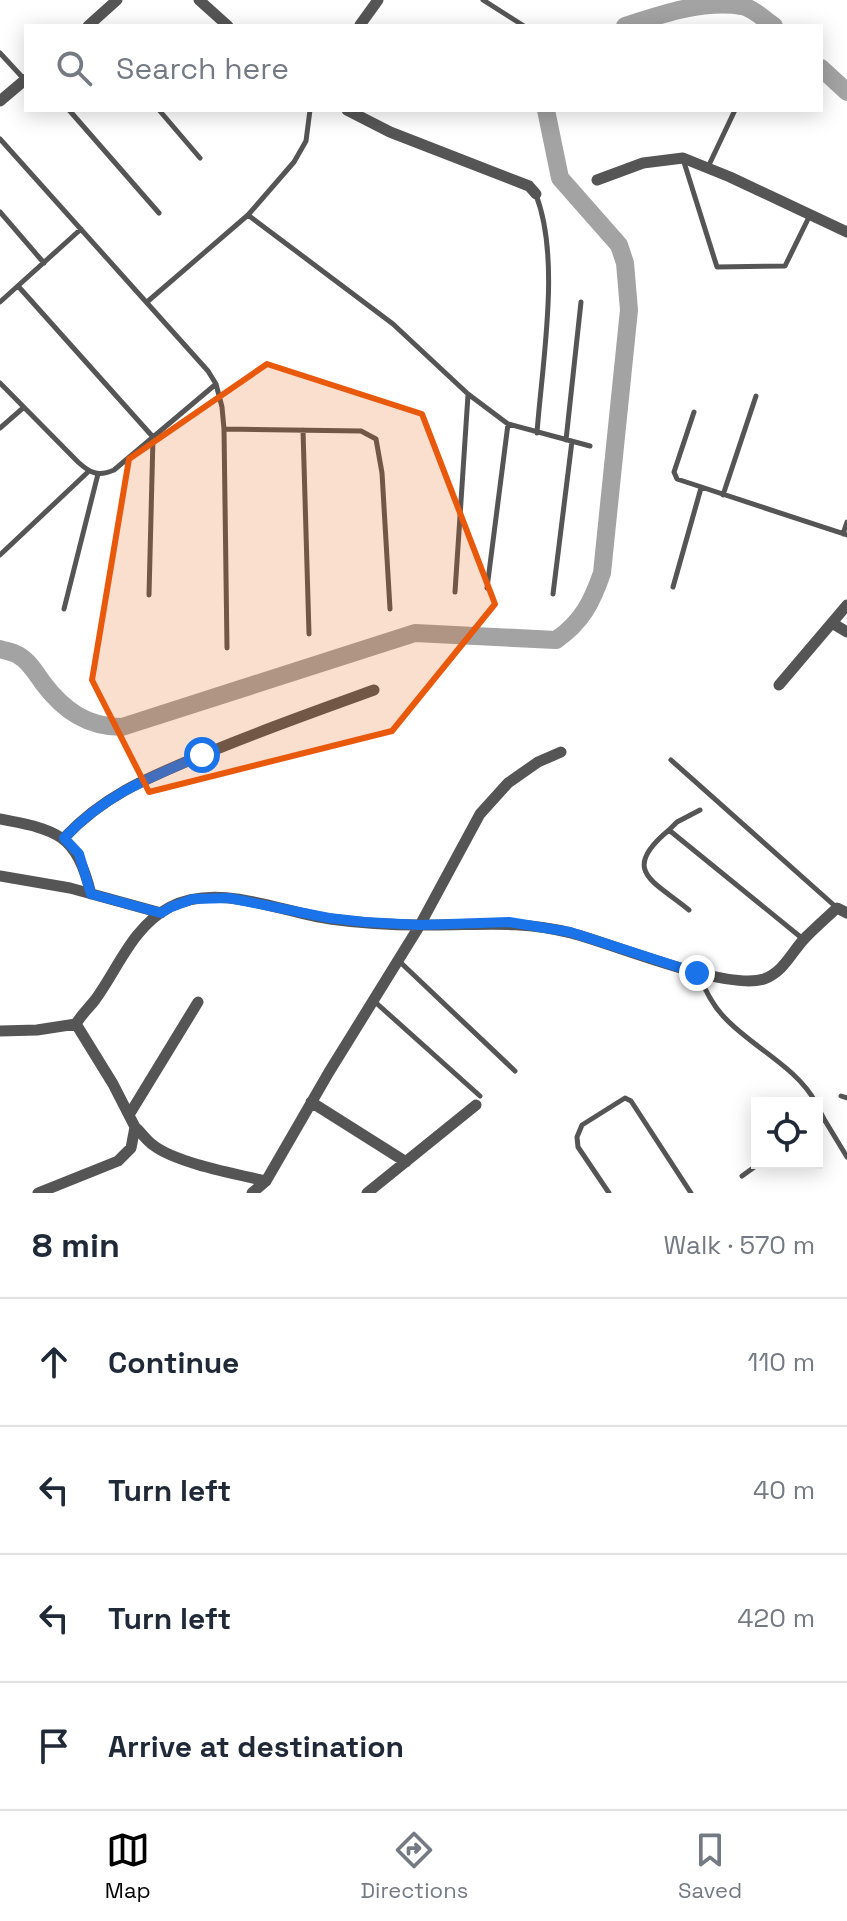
<!DOCTYPE html>
<html lang="en">
<head>
<meta charset="utf-8">
<style>
	body { margin:0; font-family:"Space Grotesk",sans-serif; background:#f6f6f7; color:#1f2937 }
	.controls { position:absolute; right:24px; bottom:24px; display:grid; overflow:hidden; border-radius:0px; box-shadow:0 4px 20px #0003 }
	.controls button { width:72px; height:72px; display:grid; place-items:center; padding:0; border:0; border-bottom:2px solid #e0e1e3; background:#fff; color:#1f2937; font:40px sans-serif }
	.stop { position:absolute; width:24px; height:24px; margin:-18px; border:6px solid #1a73e8; border-radius:50%; background:#fff }
	.stop.end { background:#1a73e8; border-color:#fff; box-shadow:0 2px 8px #0008 }
	.list { margin:0; padding:0; list-style:none }
	h2 { display:flex; justify-content:space-between; align-items:center; height:104px; margin:0; padding:0 32px; font-size:34px }
	h2 small { font-size:26px; font-weight:400; color:#747a83 }
	.list li { display:grid; grid-template-columns:52px 1fr auto; gap:24px; align-items:center; box-sizing:border-box; height:128px; padding:0 32px; border-top:2px solid #e0e1e3 }
	.list b { display:block; font-size:30px; white-space:nowrap }
	.list em { font-size:26px; font-style:normal; color:#747a83 }
	.icon { flex:none; width:44px; height:44px; fill:none; stroke:currentColor; stroke-width:2; stroke-linecap:round; stroke-linejoin:round }
	.map { position:relative; flex:none; width:847px; height:1193px; overflow:hidden }
	.search { position:absolute; background:#fff; box-shadow:0 4px 20px #0003; left:24px; right:24px; top:24px; height:88px; display:flex; align-items:center; gap:20px; box-sizing:border-box; padding:0 28px; border-radius:0px; color:#747a83; font-size:30px }
	.sheet { height:616px; background:#fff }
	nav { display:flex; justify-content:space-around; align-items:center; box-sizing:border-box; height:112px; border-top:2px solid #e0e1e3; background:#fff; font-size:22px; color:#747a83 }
	nav a { display:grid; justify-items:center; gap:4px }
	nav .on { color:#000 }
	.map>svg:first-child { display:block }
	.lines { fill:none; stroke-linecap:round; stroke-linejoin:round }
	.river { stroke:#a3a3a3; stroke-width:18 }
	.service { stroke:#555; stroke-width:5 }
	.minor { stroke:#555; stroke-width:11 }
	.route { stroke:#1a73e8; stroke-width:10 }
	.marked { fill:#e8590c; fill-opacity:0.2; stroke:#e8590c; stroke-width:6; stroke-linejoin:round }
</style>
</head>
<body>
<div class="map">
<svg width="847" height="1193" viewBox="0 0 847 1193">
	<rect width="100%" height="100%" fill="#fff"/>
	<g class="lines">
		<path class="river" d="M625 26C662 14 702 0 742 6 753 8 765 20 774 26
			M821 68 847 92
			M0 649C6 651 13 652 18 655 29 661 36 673 43 683 64 711 88 727 122 727L415 633 556 640C582 622 592 602 602 573L629 310 625 263 619 245 560 178 546 110"/>
		<path class="service" d="M483 0 524 26
			M0 53 24 79
			M69 110 159 213
			M159 110 200 158
			M0 139 208 371 216 384 222 407 224 429 227 648
			M683 159 717 267 785 266 810 215
			M708 167 735 110
			M536 195C561 259 542 363 537 433
			M0 212 44 263
			M248 215 294 162 306 141 310 110
			M18 286 153 437 149 595
			M0 302 81 229
			M147 302 248 215 393 324 468 394 508 424 590 446
			M0 383 78 462C90 473 98 477 114 470L216 384
			M694 412 674 472 677 479 847 535
			M0 428 23 408
			M224 429 361 431 376 439 382 473 390 609
			M303 430 309 634
			M566 440 581 302
			M723 495 756 396
			M843 534 847 522
			M0 555 89 471
			M673 587 701 488
			M487 588 508 424
			M455 592 468 395
			M553 594 572 441
			M64 609 98 474
			M671 760 836 907
			M700 810 677 822 669 830 803 939
			M669 830C619 871 654 881 689 910
			M399 961 515 1071
			M699 976C706 991 713 1006 725 1018 752 1047 797 1067 816 1103
			M374 1001 480 1096
			M841 1096 847 1098
			M817 1106 824 1119
			M817 1124 824 1119 847 1157
			M742 1176 760 1163
			M609 1193 578 1147 577 1137 582 1125 625 1098 631 1101 691 1193"/>
		<path class="minor" d="M199 0 228 26
			M360 25 378 0
			M88 26 117 0
			M0 101 26 79
			M347 110 390 132 529 186 536 194
			M597 180 643 163 683 158 730 177 847 232
			M832 623 847 632
			M779 685 847 605
			M0 819C58 830 76 834 91 894
			M64 838C107 792 155 775 212 751 265 729 319 710 374 690
			M0 876 70 888 161 913
			M0 1031 37 1030 76 1024C81 1015 88 1009 95 1000 118 969 132 927 170 907 219 882 280 912 330 919 359 923 391 925 420 925 475 926 516 919 571 933 614 944 725 991 764 979 784 972 792 951 806 937 816 927 826 918 837 908L847 913
			M311 1102 406 1162
			M129 1115 198 1002
			M135 1127C141 1132 146 1140 153 1145 176 1163 236 1174 266 1181L329 1072 420 925 480 814 508 783 538 762 561 752
			M38 1193 118 1161 131 1148 135 1127 113 1084 76 1024
			M252 1193 266 1181
			M367 1193 476 1105"/>
	</g>
	<g class="lines">
		<path class="route" d="M202 755C147 779 106 794 64 838L79 854 91 894 161 913 171 907 193 899 229 898 329 918 365 922 420 925 509 922 570 932 697 973"/>
	</g>
	<path class="marked" d="M267 364 422 414 495 604 392 731 149 792 92 680 129 459Z"/>
</svg>
<div class="controls">
<button><svg class="icon" aria-label="locate" viewBox="0 0 24 24"><circle cx="12" cy="12" r="6"/><path d="M12 2v4M12 18v4M2 12h4M18 12h4"/></svg></button>
</div>
<div class="stop" style="left:202px;top:755px"></div>
<div class="stop end" style="left:697px;top:973px"></div>
<div class="search"><svg class="icon" aria-label="search" viewBox="0 0 24 24"><circle cx="10" cy="10" r="6"/><path d="M15 15l6 6"/></svg>Search here</div>
</div>
<section class="sheet">
<h2>8 min<small>Walk · 570 m</small></h2>
<ul class="list">
<li><svg class="icon" aria-label="ahead" viewBox="0 0 24 24"><path d="M12 20V5M6 11l6-6 6 6"/></svg><div><b>Continue</b></div><em>110 m</em></li>
<li><svg class="icon" aria-label="left" viewBox="0 0 24 24"><path d="M17 20v-9H6M10 6l-5 5 5 5"/></svg><div><b>Turn left</b></div><em>40 m</em></li>
<li><svg class="icon" aria-label="left" viewBox="0 0 24 24"><path d="M17 20v-9H6M10 6l-5 5 5 5"/></svg><div><b>Turn left</b></div><em>420 m</em></li>
<li><svg class="icon" aria-label="arrive" viewBox="0 0 24 24"><path d="M6 21V4h12l-3 4 3 4H6"/></svg><div><b>Arrive at destination</b></div></li>
</ul>
</section>
<nav>
<a class="on"><svg class="icon" aria-label="map" viewBox="0 0 24 24"><path d="M3 6l6-2 6 2 6-2v14l-6 2-6-2-6 2zM9 4v14M15 6v14"/></svg>Map</a>
<a><svg class="icon" aria-label="directions" viewBox="0 0 24 24"><path d="M12 3l9 9-9 9-9-9zM9 14v-3h6M13 9l2 2-2 2"/></svg>Directions</a>
<a><svg class="icon" aria-label="saved" viewBox="0 0 24 24"><path d="M7 4h10v16l-5-4-5 4z"/></svg>Saved</a>
</nav>
</body>
</html>
